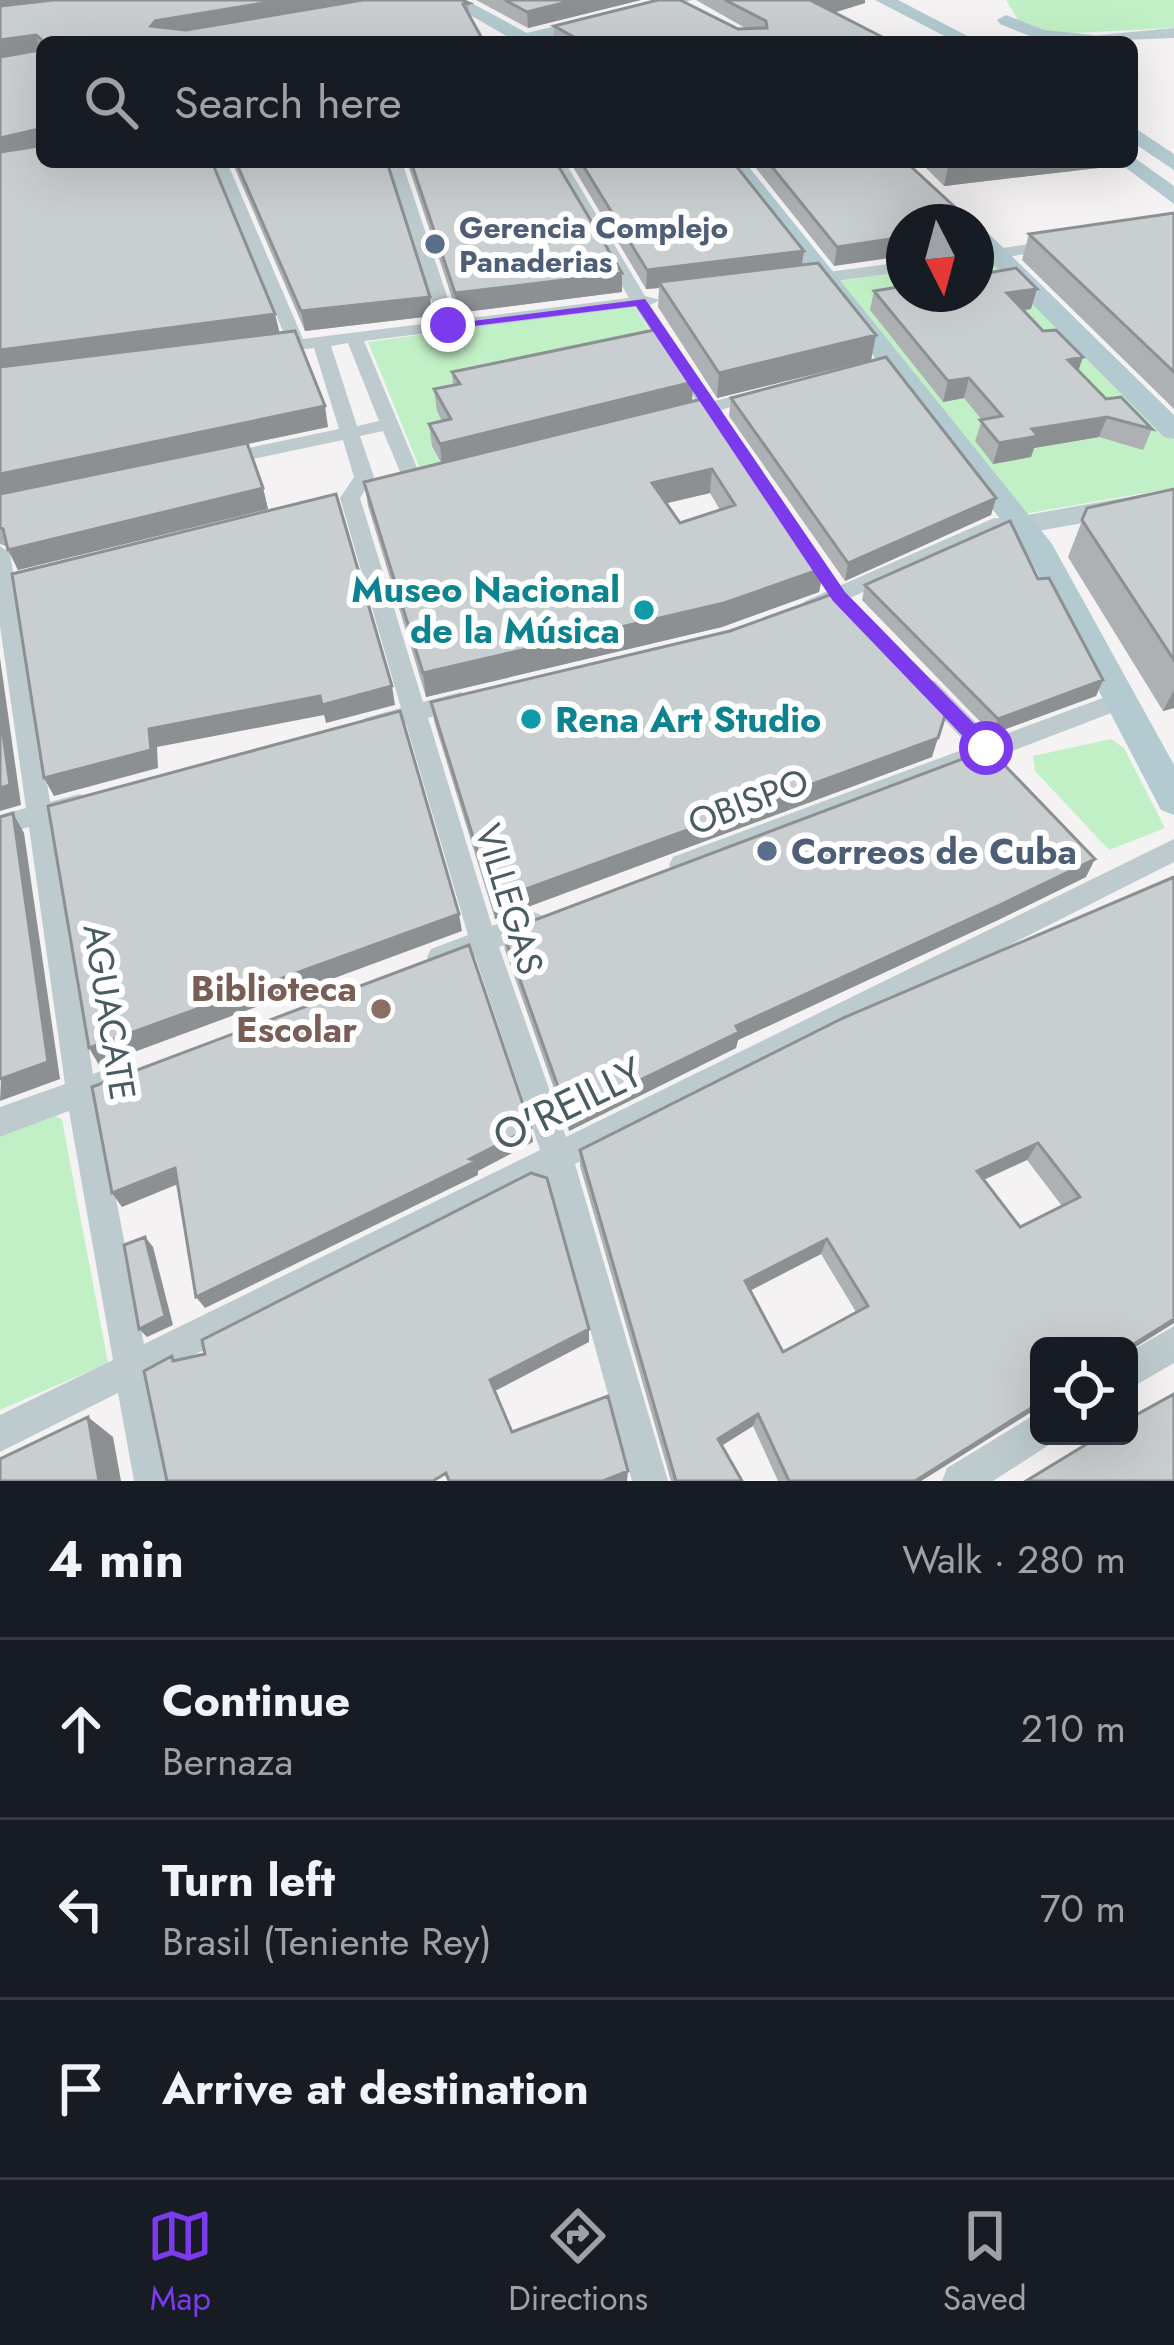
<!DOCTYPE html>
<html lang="en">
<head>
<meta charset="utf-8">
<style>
	body { margin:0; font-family:Jost,sans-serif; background:#20242c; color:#f1f3f6 }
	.controls { position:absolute; right:36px; bottom:36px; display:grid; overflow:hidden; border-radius:18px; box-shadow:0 12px 48px #0002 }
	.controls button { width:108px; height:108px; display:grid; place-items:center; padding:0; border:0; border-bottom:3px solid #363941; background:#171b24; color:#f1f3f6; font:60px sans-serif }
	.compass { position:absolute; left:886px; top:204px; width:108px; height:108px; border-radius:50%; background:#171b24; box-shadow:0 12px 48px #0002; rotate:174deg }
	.stop { position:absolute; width:36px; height:36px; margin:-27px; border:9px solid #7c3aed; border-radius:50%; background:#fff }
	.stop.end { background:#7c3aed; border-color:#fff; box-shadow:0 3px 12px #0008 }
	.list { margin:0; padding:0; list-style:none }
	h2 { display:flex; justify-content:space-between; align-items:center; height:156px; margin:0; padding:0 48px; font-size:51px }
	h2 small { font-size:39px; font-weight:400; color:#9ea1a6 }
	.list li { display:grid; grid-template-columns:78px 1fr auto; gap:36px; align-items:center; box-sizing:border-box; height:180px; padding:0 48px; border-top:3px solid #363941 }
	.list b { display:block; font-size:45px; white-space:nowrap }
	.list p { margin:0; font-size:39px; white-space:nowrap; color:#9ea1a6 }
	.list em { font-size:39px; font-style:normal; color:#9ea1a6 }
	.icon { flex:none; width:66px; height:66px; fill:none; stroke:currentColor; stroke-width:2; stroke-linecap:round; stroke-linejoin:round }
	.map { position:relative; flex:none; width:1174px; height:1481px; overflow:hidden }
	.search { position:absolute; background:#171b24; box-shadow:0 12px 48px #0002; left:36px; right:36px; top:36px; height:132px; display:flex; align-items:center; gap:30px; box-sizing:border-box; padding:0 42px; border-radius:18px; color:#9ea1a6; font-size:45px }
	.sheet { height:696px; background:#171b24 }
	nav { display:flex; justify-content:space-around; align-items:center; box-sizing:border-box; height:168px; border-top:3px solid #363941; background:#171b24; font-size:33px; color:#9ea1a6 }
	nav a { display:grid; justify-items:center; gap:6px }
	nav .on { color:#7c3aed }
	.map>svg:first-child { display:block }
	.green { fill:#c2f0c6 }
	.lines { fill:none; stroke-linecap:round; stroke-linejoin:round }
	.street { fill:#bdcbce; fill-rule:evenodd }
	.secondary { fill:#bbcbd0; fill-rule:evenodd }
	.primary { fill:#b2cad0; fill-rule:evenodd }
	.wall { fill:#adb1b4; fill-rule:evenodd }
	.shaded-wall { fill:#8d9092 }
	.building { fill:#c9ced1; stroke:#8d9092; stroke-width:3; fill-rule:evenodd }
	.route { fill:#7c3aed }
	.service-dot { fill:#5c6f8a; stroke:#fff; stroke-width:4.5 }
	.culture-dot { fill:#0f9aa8; stroke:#fff; stroke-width:4.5 }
	.education-dot { fill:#8d6e63; stroke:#fff; stroke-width:4.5 }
	.labels { text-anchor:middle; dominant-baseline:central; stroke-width:12; stroke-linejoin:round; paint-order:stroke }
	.far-service-label { font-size:30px; font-weight:bold; fill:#4e5e75; stroke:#fff; text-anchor:start }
	.culture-label { font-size:36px; font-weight:bold; fill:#0d838f; stroke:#fff; text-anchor:end }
	.street-label { font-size:36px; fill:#495c60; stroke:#fff }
	.service-label { font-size:36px; font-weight:bold; fill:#4e5e75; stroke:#fff; text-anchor:start }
	.education-label { font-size:36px; font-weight:bold; fill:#785e54; stroke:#fff; text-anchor:end }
	.near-street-label { font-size:42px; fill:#495c60; stroke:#fff }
</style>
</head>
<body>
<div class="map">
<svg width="1174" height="1481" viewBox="0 0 1174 1481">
	<rect width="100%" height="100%" fill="#f4f2f3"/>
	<path class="green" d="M1006 0H1174V28L1051 34 1020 23Z
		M994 259 1174 440V488L1024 514 837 281 904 272V294H976V262Z
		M633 305 661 350 453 441 444 468 422 474 368 342Z
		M1111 739 1124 748 1165 828 1109 850 1035 771 1033 756Z
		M56 1116 62 1120 108 1363 0 1410V1137Z"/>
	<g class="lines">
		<path class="street" d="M213 162H227L303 339 438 322 388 162H402L455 320 629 298 551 162H565L645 296 660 300 650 305 714 401 760 390 769 395 721 410 727 420 718 426 711 424 705 414 676 418V410L699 405 635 307 364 341 423 482 413 488 406 486 383 431 360 436 374 477 360 498 423 702 461 692 473 701 469 707 428 718 492 926 531 911 541 915 545 923 541 931 499 947 566 1137 1174 839V862L575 1164 668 1481H632L548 1177 150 1377 170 1481H134L118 1393 0 1452V1415L113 1360 69 1111 0 1137V1107L65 1084 29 827 0 835V815L26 808 0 626V546L10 553 50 802 79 794 88 797 92 804 88 811 53 821 93 1074 122 1063 132 1067 137 1077 132 1087 97 1100 144 1344 540 1150 475 956 441 969 431 965 427 957 431 949 468 935 406 724 373 733 361 724 365 718 401 708 340 498 354 477 343 440 220 466 210 460 220 454 339 429 314 348 270 353 261 348 287 341ZM348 343 379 421 357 426 331 346Z
			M1057 240 1065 245 1063 248 976 262V252Z
			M904 262V272L805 285 797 280 805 275Z
			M994 518H1021L1031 525 1021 532H997L821 611 813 613 802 606 805 601Z
			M927 679 935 681 992 739 1119 692 1131 701 1127 707 1004 754 1003 764 994 766 984 762 691 873 682 876 673 873 669 865 673 857 970 747 919 693 915 687 919 681Z
			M1174 1326V1363L1129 1389V1352Z
			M1039 1412V1436H1054L1052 1443 993 1481H942L947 1468Z"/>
		<path class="secondary" d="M1174 28V38L1071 42 1079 37Z
			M1174 489V507L1021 534 1007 525 1021 516Z"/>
		<path class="primary" d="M444 0H466L527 33 662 0H692L540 42H517Z
			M875 0H898L979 42H956Z
			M1006 15 1044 30 1093 35 1102 40H1040L1000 24 997 20Z
			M1132 126 1174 154V170L1132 142Z
			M1132 156 1174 186V204L1118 162H1132Z
			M723 162H745L1052 544 1174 765V815L1161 810 1028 555Z
			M976 227 984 229 1174 415V439L1164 437 976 247Z"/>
	</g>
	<path class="wall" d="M0 0 469 3V16L42 42 279 333 328 427 247 444 263 488 268 509 18 570 8 547 0 544Z
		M476 0H641L528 28Z
		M696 0H865V3L834 13 892 42H554V26L747 29Z
		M232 162H387L430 297 432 316 305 331Z
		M407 162H556L622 292 457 313Z
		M570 162H733L804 251 802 265 876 335 871 360 717 398 658 307 659 288 646 289Z
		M751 162H906L834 266Z
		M920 162H1109L1107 167 944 186Z
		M1174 213V409L1022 260 1029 234Z
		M874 291 1031 309 1023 310 1106 399 1152 429 1143 450 1099 437 1034 448 1031 457 993 464 975 441 982 420 964 398 943 402 870 310Z
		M452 372 693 382 692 402 824 568 819 592 722 627 426 697 368 506 364 482 441 463 432 446 429 424 442 421 437 411 434 389 453 385ZM710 493 720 510 680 523 666 503Z
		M731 398 996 498 991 515 845 581 729 416Z
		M1174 489V708L1163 711 1068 557 1087 508Z
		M865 585 1103 680 1096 696 992 734 862 600Z
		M431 702 932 757 495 919 434 721Z
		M1086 877 996 921 738 1040 736 1048 569 1131 505 950 503 932Z
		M1174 877V1323L921 1481H778L753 1426 722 1445 742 1481H671L580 1166V1150ZM1027 1160 1062 1206 1020 1227 984 1180ZM821 1254 856 1312 783 1352 750 1291Z"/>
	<path class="shaded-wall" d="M0 0H76L0 8Z
		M281 0H380L155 42 151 26 155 21Z
		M575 0H641L528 28 527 12Z
		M823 0H865V3L812 19 814 2Z
		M36 35 41 52 0 58V40Z
		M35 130 41 149 0 158V138Z
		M996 162H1109L1107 167 944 186 948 167Z
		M904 237V256L834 266 837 247Z
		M804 251 801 270 659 282V288L646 289 647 270Z
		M622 273V292L457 313 455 293Z
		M1037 289 1031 309 1002 313 1007 293Z
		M430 297 432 316 305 331 301 311Z
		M275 314 280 334 0 371V350Z
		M876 335 871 360 717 398 719 373Z
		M1083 357 1076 378 1068 360Z
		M969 378 964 398 943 402 948 381Z
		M693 382 692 404 442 466 440 444Z
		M325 406 328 427 0 496V474Z
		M1107 417 1099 437 1034 448 1031 457 993 464 999 443 1032 429Z
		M712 469 710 493 651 507 652 483Z
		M263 488 268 509 18 570 8 550Z
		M996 498 991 515 845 581 848 563Z
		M824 568 819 592 722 627 426 697 423 673Z
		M0 658 21 805 0 811Z
		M1103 680 1096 696 992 734 998 719Z
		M392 686 395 705 326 723 324 715 157 747 158 768 54 796 44 778 149 729 320 696Z
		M1174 690V708L1163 711Z
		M938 738 932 757 495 919 493 901Z
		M13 813 24 833 60 1079 0 1101Z
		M1095 859 1086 877 996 921 738 1040 736 1048 569 1131 568 1115 736 1026Z
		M459 914 462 931 99 1065 89 1048Z
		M531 1128 533 1142 478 1171V1175L205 1308 196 1297Z
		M1038 1143 1027 1160 967 1187 977 1171Z
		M175 1168 183 1182 122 1207 112 1193Z
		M145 1237 153 1247 173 1325 147 1337 139 1329Z
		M827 1239 821 1254 741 1295 745 1281Z
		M1174 1319V1323L1129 1351V1347Z
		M589 1329V1342L493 1392 490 1380Z
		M1039 1403V1407L921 1481H915Z
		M758 1414 753 1426 715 1450 718 1439Z
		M88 1417 113 1437 121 1481H99Z
		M628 1471 627 1481H603Z"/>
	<path class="building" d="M53 0H281L155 21 151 26 186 30 363 0H462L469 3 463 4 484 42H42V162H212L275 314 0 350V152L39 146 41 135 35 130 0 138V57L40 50 41 39 36 35 0 40V6Z
		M505 0H575L527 12Z
		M658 0H680L738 29 767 28 766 21 725 0H823L814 2 892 42H845L842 39 801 42H583L554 26Z
		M236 162H387L430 297 301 311Z
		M411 162H556L622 273 455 293Z
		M581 162H733L804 251 647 270Z
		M768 162H906L971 222H904V237L837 247Z
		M943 162H996L948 167Z
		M1174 213V372L1029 234Z
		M818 263 876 335 719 373 659 282Z
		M1016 268 1037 289 1007 293 1043 331 1056 330 1083 357 1068 360 1106 399 1121 397 1152 429 1107 417 1032 429 1038 436 999 443 980 420 1002 416 969 378 948 381 874 291 904 286V294H976V275Z
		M659 329 693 382 440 444 429 424 451 419 434 389 460 384 452 372Z
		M295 331 325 406 0 474V367Z
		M886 357 996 498 848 563 731 398Z
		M706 398 824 568 724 603 423 673 364 482ZM712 469 735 505 680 523 652 483Z
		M247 443 263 488 8 550 3 529 0 527V494Z
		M1174 489V660L1082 520 1087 508Z
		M336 494 392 686 322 705 320 696 149 729 151 750 44 778 12 574Z
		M1010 521 1038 579 1049 578 1103 680 998 719 865 585Z
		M838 592 948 706 938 738 493 901 431 702 730 631Z
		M400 711 459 914 89 1048 48 806Z
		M0 713 10 785 0 788Z
		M989 749 1095 859 1004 903 736 1026 739 1032 568 1115 503 932Z
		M13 813 48 1062 0 1079V817Z
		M1174 877V1319L1129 1347 1039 1346V1403L915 1481H789L758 1414 718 1439 742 1481H676L580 1150 843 1018ZM1038 1143 1080 1197 1020 1227 977 1171ZM827 1239 868 1306 783 1352 745 1281Z
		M469 945 531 1128 470 1159 476 1161 196 1297 175 1168 112 1193 92 1087Z
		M531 1173 547 1178 589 1329 490 1380 512 1432 608 1396 628 1471 603 1481H449L446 1473 433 1481H167L144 1371 172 1356 173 1361 205 1354 202 1340Z
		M145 1237 165 1316 139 1329 124 1245Z
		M1174 1394V1481H1026L1100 1436H1129V1419Z
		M88 1417 99 1481H0V1459Z"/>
	<path class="route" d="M645 299 845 592 993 743V753H979L833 601 636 306 448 329 441 325Z"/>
	<g class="service-dot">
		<circle cx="435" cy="244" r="12"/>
		<circle cx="767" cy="851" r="12"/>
	</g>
	<g class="culture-dot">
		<circle cx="644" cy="610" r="12"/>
		<circle cx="531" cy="719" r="12"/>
	</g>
	<circle class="education-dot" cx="381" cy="1009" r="12"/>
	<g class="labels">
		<g class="far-service-label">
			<text x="459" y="227">Gerencia Complejo<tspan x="459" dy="34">Panaderias</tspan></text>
		</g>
		<g class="culture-label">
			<text x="620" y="589">Museo Nacional<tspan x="620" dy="41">de la Música</tspan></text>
			<text x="555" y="719" text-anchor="start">Rena Art Studio</text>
		</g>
		<g class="street-label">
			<text transform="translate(748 801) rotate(-21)">OBISPO</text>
			<text transform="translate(510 899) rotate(73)">VILLEGAS</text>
			<text transform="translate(110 1012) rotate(81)">AGUACATE</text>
		</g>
		<g class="service-label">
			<text x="791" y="851">Correos de Cuba</text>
		</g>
		<g class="education-label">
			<text x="357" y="988">Biblioteca<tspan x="357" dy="41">Escolar</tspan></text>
		</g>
		<g class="near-street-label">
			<text transform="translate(568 1104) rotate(-26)">O'REILLY</text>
		</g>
	</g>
</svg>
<div class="controls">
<button><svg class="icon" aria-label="locate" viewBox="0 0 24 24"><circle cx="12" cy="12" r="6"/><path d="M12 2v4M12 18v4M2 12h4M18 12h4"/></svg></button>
</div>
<svg class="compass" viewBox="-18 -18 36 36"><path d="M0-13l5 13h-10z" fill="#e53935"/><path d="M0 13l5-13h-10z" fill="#9ea1a6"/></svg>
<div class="stop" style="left:986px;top:748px"></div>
<div class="stop end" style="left:448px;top:325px"></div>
<div class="search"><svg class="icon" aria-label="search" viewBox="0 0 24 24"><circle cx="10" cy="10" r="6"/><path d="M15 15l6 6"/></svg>Search here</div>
</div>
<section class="sheet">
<h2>4 min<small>Walk · 280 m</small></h2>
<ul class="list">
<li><svg class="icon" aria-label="ahead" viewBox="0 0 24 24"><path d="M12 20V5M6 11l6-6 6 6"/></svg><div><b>Continue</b><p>Bernaza</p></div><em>210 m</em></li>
<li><svg class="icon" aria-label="left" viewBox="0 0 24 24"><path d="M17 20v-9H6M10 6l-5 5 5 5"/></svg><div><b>Turn left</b><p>Brasil (Teniente Rey)</p></div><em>70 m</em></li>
<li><svg class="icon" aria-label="arrive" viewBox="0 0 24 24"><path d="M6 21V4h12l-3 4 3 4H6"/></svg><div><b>Arrive at destination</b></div></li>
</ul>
</section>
<nav>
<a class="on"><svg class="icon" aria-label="map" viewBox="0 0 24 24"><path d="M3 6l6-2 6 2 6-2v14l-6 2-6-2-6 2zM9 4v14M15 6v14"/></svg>Map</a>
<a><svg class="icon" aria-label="directions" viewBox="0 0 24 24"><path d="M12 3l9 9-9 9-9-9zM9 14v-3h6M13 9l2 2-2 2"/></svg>Directions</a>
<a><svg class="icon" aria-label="saved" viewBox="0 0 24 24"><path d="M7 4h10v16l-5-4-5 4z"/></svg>Saved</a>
</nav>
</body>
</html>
